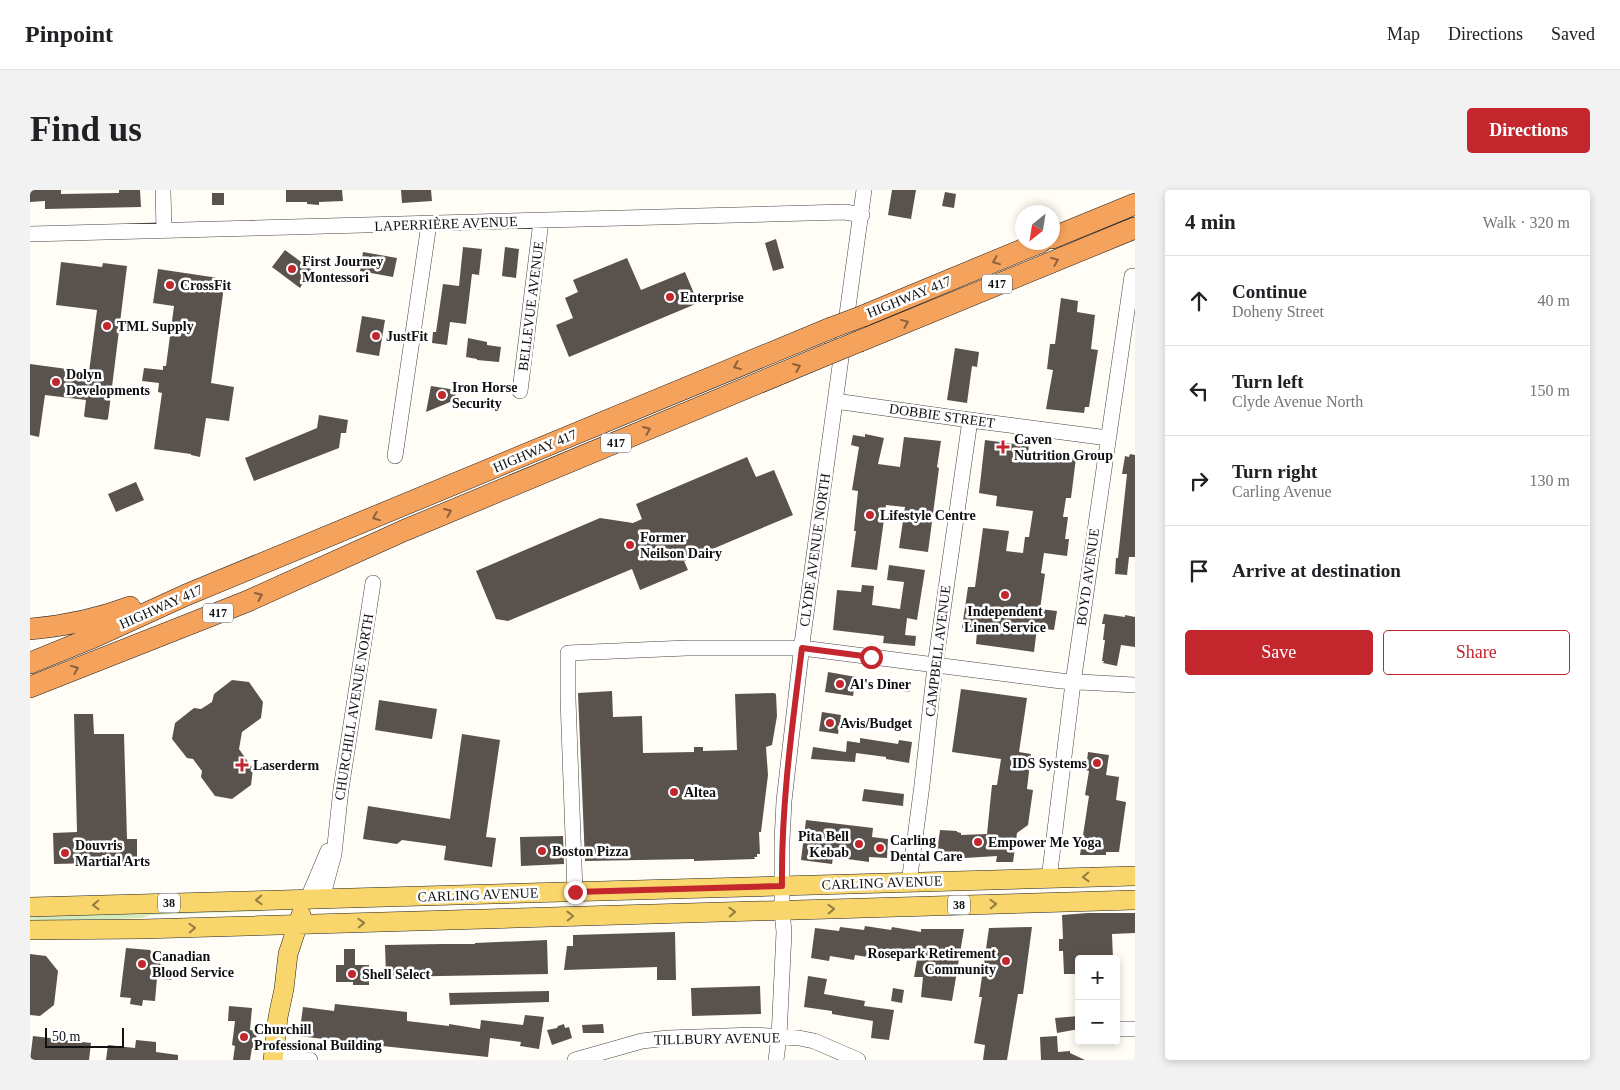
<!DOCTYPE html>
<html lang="en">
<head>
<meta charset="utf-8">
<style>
	body { margin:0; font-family:"Times New Roman",serif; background:#f2f2f2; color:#202124 }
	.controls { position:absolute; right:15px; bottom:15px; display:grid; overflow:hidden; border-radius:5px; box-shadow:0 2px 8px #0003 }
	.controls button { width:45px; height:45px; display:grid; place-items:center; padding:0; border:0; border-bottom:1px solid #e0e0e0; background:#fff; color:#202124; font:25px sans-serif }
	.compass { position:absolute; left:985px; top:15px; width:45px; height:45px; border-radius:50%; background:#fff; box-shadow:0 2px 8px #0003; rotate:210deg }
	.scale { position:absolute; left:15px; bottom:12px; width:79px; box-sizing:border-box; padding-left:5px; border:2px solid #111; border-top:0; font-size:14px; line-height:18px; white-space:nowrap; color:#111; -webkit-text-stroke:4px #fff; paint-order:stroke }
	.stop { position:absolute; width:15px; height:15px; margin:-11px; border:4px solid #c4262e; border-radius:50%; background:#fff }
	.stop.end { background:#c4262e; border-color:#fff; box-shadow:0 1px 5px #0008 }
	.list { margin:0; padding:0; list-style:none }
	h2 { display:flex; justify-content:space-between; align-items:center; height:65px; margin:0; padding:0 20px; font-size:21px }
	h2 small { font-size:16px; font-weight:400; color:#757577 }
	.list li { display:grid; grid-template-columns:32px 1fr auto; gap:15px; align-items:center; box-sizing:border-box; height:90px; padding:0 20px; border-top:1px solid #e0e0e0 }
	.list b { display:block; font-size:19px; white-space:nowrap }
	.list p { margin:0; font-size:16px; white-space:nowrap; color:#757577 }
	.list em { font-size:16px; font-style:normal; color:#757577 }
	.actions { display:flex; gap:10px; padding:15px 20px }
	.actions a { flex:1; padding:11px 0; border:1px solid #c4262e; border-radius:5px; text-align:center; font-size:18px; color:#c4262e }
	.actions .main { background:#c4262e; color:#fff }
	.icon { flex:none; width:28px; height:28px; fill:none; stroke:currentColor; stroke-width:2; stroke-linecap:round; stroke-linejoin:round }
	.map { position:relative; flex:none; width:1105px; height:870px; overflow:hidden; border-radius:5px }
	header { display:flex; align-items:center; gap:30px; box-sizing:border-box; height:70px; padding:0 25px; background:#fff; border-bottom:1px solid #e0e0e0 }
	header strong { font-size:24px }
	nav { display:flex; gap:28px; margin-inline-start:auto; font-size:18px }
	.intro { display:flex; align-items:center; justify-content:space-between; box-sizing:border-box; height:120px; padding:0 30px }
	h1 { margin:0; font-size:35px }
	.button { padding:12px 22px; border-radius:5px; background:#c4262e; color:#fff; font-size:18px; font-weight:700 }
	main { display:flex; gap:30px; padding:0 30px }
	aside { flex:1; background:#fff; border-radius:5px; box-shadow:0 2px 8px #0003 }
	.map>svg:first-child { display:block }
	.green { fill:#d5ebbd }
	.building { fill:#5a524d }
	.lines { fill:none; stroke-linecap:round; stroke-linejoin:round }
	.minor-casing { stroke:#444; stroke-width:16 }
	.major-casing { stroke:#222; stroke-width:20 }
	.highway-casing { stroke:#222; stroke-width:22 }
	.minor { stroke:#fff; stroke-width:15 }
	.major { stroke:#f9d66b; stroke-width:19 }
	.highway { stroke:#f5a25d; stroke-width:21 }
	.highway-bridge-casing { stroke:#222; stroke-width:22; stroke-linecap:butt }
	.highway-bridge { stroke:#f5a25d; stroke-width:21 }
	.oneway { stroke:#8e613b }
	.oneway2 { stroke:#917d42 }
	.route { stroke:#c4262e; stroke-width:6 }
	.poi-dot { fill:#c4262e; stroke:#fff; stroke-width:2 }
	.labels { text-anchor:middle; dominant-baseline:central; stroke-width:5; stroke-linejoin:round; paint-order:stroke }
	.shield { fill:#fff; stroke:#585858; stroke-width:1 }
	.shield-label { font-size:12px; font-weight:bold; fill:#111 }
	.street-label { font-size:14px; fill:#111; stroke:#fff }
	.poi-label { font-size:14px; font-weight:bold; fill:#111; stroke:#fff; text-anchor:start }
</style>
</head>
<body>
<header>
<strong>Pinpoint</strong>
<nav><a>Map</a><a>Directions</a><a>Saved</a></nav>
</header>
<div class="intro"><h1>Find us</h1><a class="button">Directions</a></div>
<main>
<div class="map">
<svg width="1105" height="870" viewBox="0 0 1105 870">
	<rect width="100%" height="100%" fill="#fffdf5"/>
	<path class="green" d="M237 718 236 721 120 725 113 728 0 732V726Z"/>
	<path class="building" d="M0 0H31V4L89 3V0H110L111 17 15 19V11L0 12Z
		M256 0H312L313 11 289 12V15L277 14V12H256Z
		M371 0H401L402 11 372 13Z
		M862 0H886L881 29 858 25Z
		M915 2 926 4 924 18 912 16Z
		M182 3H194V15H182Z
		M746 49 754 78 743 81 735 53Z
		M433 57 452 59 449 85 442 84 436 134 420 132 417 155 402 153 403 142H406L413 94 429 96Z
		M475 57 489 59 486 88 472 86Z
		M255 60 282 80 270 98 242 77Z
		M333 62 367 68 363 87 330 81Z
		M597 68 611 100 655 82 668 113 539 167 526 135 543 128 535 108 548 102 543 90Z
		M31 72 72 77 73 73 97 76 78 229 76 230 55 227 54 226 56 210 15 205 9 247 0 245V174L59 182 67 120 26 115Z
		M128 79 195 89 181 193 204 197 199 231 176 228 170 267 161 265V264L124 259 132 203 128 202 129 193 112 191 114 178 133 180V176H136L144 116 123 113Z
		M1031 108 1048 111 1047 122 1065 125 1061 159 1068 160 1059 217H1055L1054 223 1016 219 1023 180 1017 179 1020 154H1025Z
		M332 126 355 130 349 166 326 162Z
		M438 148 457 152V155L471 157 469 172 447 170V169L436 167Z
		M925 158 949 162 947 177 942 176 937 213 917 210Z
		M401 196 426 200 425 210 396 222Z
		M289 225 318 230 316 243H311L309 258 224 291 215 268 287 238Z
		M835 244 854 248 848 274 870 277 874 247 911 251 907 277 909 278 898 362 869 358 875 317 856 315 847 380 821 377 826 341H824L828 301 822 300 829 257 821 255 823 245 835 247Z
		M955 250 999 256 998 262 1046 268 1041 308H1036L1033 327H1038L1035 349H1039L1037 366 1014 363 1011 383 1015 384 1010 419 1027 421 1024 440 1007 438 1004 462 946 454 947 441 932 438 938 397H945L953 338 979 341 976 361 993 363 995 347H999L1003 321 966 316 967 306 949 303Z
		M1100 264 1105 265V367H1099L1097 385 1085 384 1086 368H1088L1097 284H1092L1095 266 1099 267Z
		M717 267 726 287 744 280 763 325 654 371 658 380 610 400 602 379 478 431 466 429 446 381 570 328 603 333 612 329 606 314Z
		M106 292 114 310 86 322 78 304Z
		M859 375 895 380 887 430 877 428 875 445 886 446 885 456 853 453 854 446 803 440 807 400 831 402 832 395 844 396 842 415 870 419 874 392 857 390Z
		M1074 424 1095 427V425L1105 427V457L1091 455 1087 476 1073 473 1074 471H1072L1075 450H1073L1075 434H1072Z
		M798 482 826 487 823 506 795 502Z
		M202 490 219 492 233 512 231 528 212 542 209 559 223 579 221 595 202 609 185 606 171 587 172 581 163 569 157 568 142 549 145 533 164 518 171 519 182 512 184 504Z
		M860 491 881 494 880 502 859 499Z
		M931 499 997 508 989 562 1001 564 997 599 1003 600 998 635 987 643 983 672H966L967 666 935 668 911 665V663L907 662 910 640 927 641V642L931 643V645L957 644 962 595H967L971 569 922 562Z
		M582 501 583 527 612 526 613 563 664 562V557H673V561L707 560 705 504 744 503 746 504 747 526 742 555 736 557 738 585 731 642H729L730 664H727V667H724L725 669 664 671V669L555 671 548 503Z
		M349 510 407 519 402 549 345 540Z
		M792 522 811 525 808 544 789 541Z
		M44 524H63L64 544H94L97 649H107V672L24 674 23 643 47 642Z
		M432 544 470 550 456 647 466 648 462 677 414 670 416 656 372 650 367 654 333 649 338 616 420 629Z
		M830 548 868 554 869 550 882 552 879 573 856 569V567L826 563 825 572 781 569 783 557 816 562 817 551 830 553Z
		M1058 562 1079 565 1076 585 1089 587 1086 610 1096 612 1089 662H1076V665H1050L1059 606 1055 605 1059 581 1056 580Z
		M834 599 874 604 873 616 832 611Z
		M776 630 843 638 842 647 858 649 857 668 839 667V672L803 667 802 674 771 670Z
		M533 646 534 674 491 676 490 647Z
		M1058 723H1105V743L1082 744 1083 769H1049V784H1034L1033 761H1029V749H1033L1032 725Z
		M835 736 861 740 862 737 891 742V739H934L922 811 891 807 893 787H884L887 770 850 764 849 769 825 765 824 770 800 766 799 771 781 768 785 738 809 741 810 737 834 740Z
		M1002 737 993 804H988L977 870H953L955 855 944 853 952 807H949L959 738Z
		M645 742 646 790H627V777L534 780 537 756H543V745Z
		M517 750 518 784 356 787 355 755 412 754H445V753Z
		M96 758 120 760 142 790 127 788 125 811 113 810 112 816 100 814 101 808 90 807Z
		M314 759H325V775H339V795H323V792H306V775H314Z
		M0 764 16 766 28 781 24 815 10 826 0 825Z
		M778 786 797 789 794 804 835 811 834 816 864 820 859 850 841 848 843 831 802 824V821L774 817Z
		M730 796 731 824 662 826 661 798Z
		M863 798 874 800 872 813 861 811Z
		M519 801V812L420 815 419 803Z
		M305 814 377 822V831L419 836V834L450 839 451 830 493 835 495 825 514 827 509 859 490 856 491 852 460 848 458 867 352 856 269 846 273 817 304 821Z
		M199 816 222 818 220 840 227 841 225 858H222L220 870H203L205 856 202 855 205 831H198Z
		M1049 826V839L1027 843 1025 828Z
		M534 834 535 838 539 837 542 848 522 855 517 840 527 838 528 836Z
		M573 834 574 843H553L552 835Z
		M3 846 61 853 59 870H0Z
		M1027 846 1028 862 1040 861V863L1055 870H1011L1010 847Z
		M106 850 126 852V862L148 865V870H76L78 855 105 858Z"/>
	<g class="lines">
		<defs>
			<path id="minor" d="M133 0 134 40
				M0 44 815 22 832 25
				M490 201 511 31
				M805 211 940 230 1078 248
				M365 266 399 34
				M1019 689 1043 493 1102 86
				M879 693 892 595 905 476 940 230
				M545 702 538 509V463L657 458H772L1031 491 1105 495
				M278 708 298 661
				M292 709 304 664 311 599 343 393
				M1086 839H1105
				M244 867 280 870
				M545 870 612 851 638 848 724 845 769 848 784 851 828 870
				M746 870 749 847 754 742 752 721V651L754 611 773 446 834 0"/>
			<path id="major" d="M0 717 1105 686
				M0 740 113 739 1105 710
				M243 870 248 827 254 799 258 764 271 725"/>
			<path id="highway" d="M1022 48 1105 14
				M833 126 1011 52
				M830 151 1105 38
				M0 439C35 436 68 429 100 417
				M0 473 64 447 156 405 801 138
				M0 497 218 411 373 341 798 164"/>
		</defs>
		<use href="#minor" class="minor-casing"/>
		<use href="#major" class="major-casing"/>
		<use href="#highway" class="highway-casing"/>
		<use href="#minor" class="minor"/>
		<use href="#major" class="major"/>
		<use href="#highway" class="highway"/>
		<defs>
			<path id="highway-bridge" d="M801 138 833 126
				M798 164 830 151"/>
		</defs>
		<use href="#highway-bridge" class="highway-bridge-casing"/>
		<use href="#highway-bridge" class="highway-bridge"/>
	</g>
	<defs><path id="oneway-chevron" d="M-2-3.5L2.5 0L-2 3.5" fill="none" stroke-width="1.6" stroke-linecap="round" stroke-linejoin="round" transform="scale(1.25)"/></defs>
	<g class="oneway">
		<use href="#oneway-chevron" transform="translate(966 71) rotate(158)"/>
		<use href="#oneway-chevron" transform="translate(1025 71) rotate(-22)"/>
		<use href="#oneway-chevron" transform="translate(875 133) rotate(-22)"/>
		<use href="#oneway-chevron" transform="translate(707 176) rotate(158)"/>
		<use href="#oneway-chevron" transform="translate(767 177) rotate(-23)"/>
		<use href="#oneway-chevron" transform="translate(617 240) rotate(-23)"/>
		<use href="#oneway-chevron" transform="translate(418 322) rotate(-23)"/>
		<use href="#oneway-chevron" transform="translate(346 327) rotate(158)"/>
		<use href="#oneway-chevron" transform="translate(229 406) rotate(-24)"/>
		<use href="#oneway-chevron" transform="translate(45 479) rotate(-22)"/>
	</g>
	<g class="oneway2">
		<use href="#oneway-chevron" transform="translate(1056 687) rotate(178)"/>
		<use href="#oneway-chevron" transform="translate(229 710) rotate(178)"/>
		<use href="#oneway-chevron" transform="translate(963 714) rotate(-2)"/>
		<use href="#oneway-chevron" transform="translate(66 715) rotate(178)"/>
		<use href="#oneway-chevron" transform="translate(801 719) rotate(-2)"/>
		<use href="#oneway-chevron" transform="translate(702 722) rotate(-2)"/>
		<use href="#oneway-chevron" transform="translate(540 726) rotate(-1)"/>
		<use href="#oneway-chevron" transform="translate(331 733) rotate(-2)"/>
		<use href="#oneway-chevron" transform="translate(162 738) rotate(-2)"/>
	</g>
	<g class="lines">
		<path class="route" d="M545 702 752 696C751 616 762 537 772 458L841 467"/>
	</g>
	<g class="poi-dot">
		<circle cx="262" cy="79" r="5"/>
		<circle cx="140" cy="95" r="5"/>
		<circle cx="640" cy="107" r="5"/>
		<circle cx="77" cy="136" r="5"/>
		<circle cx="346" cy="146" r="5"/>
		<circle cx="26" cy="192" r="5"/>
		<circle cx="412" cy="205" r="5"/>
		<path d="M970.5 249.5h5v5h5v5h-5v5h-5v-5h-5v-5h5z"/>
		<circle cx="840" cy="325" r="5"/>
		<circle cx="600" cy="355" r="5"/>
		<circle cx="975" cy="405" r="5"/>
		<circle cx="810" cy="494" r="5"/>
		<circle cx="800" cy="533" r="5"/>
		<circle cx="1067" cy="573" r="5"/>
		<path d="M209.5 567.5h5v5h5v5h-5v5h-5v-5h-5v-5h5z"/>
		<circle cx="644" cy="602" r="5"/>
		<circle cx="948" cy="652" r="5"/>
		<circle cx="829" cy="654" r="5"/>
		<circle cx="850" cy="658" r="5"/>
		<circle cx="512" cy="661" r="5"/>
		<circle cx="35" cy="663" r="5"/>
		<circle cx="976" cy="771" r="5"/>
		<circle cx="112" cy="774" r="5"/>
		<circle cx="322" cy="784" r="5"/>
		<circle cx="214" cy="847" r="5"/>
	</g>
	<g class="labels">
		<g class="shield">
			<rect x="952" y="84.5" width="30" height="19" rx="4"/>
			<rect x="571" y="243.5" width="30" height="19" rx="4"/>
			<rect x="173" y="413.5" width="30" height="19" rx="4"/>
			<rect x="128" y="703.5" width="22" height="19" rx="4"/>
			<rect x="918" y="705.5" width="22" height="19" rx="4"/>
		</g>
		<g class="shield-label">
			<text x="967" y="94">417</text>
			<text x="586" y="253">417</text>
			<text x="188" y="423">417</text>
			<text x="139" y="713">38</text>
			<text x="929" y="715">38</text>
		</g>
		<g class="street-label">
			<text transform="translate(416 34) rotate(-2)">LAPERRIÈRE AVENUE</text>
			<text transform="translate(879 107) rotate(-22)">HIGHWAY 417</text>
			<text transform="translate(501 116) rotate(-83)">BELLEVUE AVENUE</text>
			<text transform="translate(912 226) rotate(8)">DOBBIE STREET</text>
			<text transform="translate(505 261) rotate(-23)">HIGHWAY 417</text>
			<text transform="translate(785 360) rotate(-82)">CLYDE AVENUE NORTH</text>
			<text transform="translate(1058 387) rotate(-82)">BOYD AVENUE</text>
			<text transform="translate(131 417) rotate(-24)">HIGHWAY 417</text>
			<text transform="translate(908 461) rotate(-83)">CAMPBELL AVENUE</text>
			<text transform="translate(324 517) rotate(-81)">CHURCHILL AVENUE NORTH</text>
			<text transform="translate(852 693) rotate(-2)">CARLING AVENUE</text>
			<text transform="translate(448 705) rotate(-2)">CARLING AVENUE</text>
			<text transform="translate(687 849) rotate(-1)">TILLBURY AVENUE</text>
		</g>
		<g class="poi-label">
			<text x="272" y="71">First Journey<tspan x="272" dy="16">Montessori</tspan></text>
			<text x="150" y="95">CrossFit</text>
			<text x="650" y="107">Enterprise</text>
			<text x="87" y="136">TML Supply</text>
			<text x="356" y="146">JustFit</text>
			<text x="36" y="184">Dolyn<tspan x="36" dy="16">Developments</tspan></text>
			<text x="422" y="197">Iron Horse<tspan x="422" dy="16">Security</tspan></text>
			<text x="984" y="249">Caven<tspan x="984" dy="16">Nutrition Group</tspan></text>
			<text x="850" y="325">Lifestyle Centre</text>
			<text x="610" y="347">Former<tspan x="610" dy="16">Neilson Dairy</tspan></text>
			<text x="975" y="421" text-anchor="middle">Independent<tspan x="975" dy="16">Linen Service</tspan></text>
			<text x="820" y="494">Al's Diner</text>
			<text x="810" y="533">Avis/Budget</text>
			<text x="1057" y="573" text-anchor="end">IDS Systems</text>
			<text x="223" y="575">Laserderm</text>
			<text x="654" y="602">Altea</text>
			<text x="819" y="646" text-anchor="end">Pita Bell<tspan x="819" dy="16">Kebab</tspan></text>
			<text x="860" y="650">Carling<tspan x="860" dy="16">Dental Care</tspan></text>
			<text x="958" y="652">Empower Me Yoga</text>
			<text x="45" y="655">Douvris<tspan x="45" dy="16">Martial Arts</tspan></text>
			<text x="522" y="661">Boston Pizza</text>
			<text x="966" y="763" text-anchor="end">Rosepark Retirement<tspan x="966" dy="16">Community</tspan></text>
			<text x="122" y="766">Canadian<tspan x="122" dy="16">Blood Service</tspan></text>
			<text x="332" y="784">Shell Select</text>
			<text x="224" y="839">Churchill<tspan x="224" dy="16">Professional Building</tspan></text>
		</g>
	</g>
</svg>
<div class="controls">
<button>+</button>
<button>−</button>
</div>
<svg class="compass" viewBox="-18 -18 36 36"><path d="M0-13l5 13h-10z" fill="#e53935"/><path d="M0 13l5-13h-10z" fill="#757577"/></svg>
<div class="scale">50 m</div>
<div class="stop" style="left:841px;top:467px"></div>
<div class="stop end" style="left:545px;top:702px"></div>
</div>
<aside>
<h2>4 min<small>Walk · 320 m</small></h2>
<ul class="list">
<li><svg class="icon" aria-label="ahead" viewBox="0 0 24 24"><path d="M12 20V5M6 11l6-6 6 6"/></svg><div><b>Continue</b><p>Doheny Street</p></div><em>40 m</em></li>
<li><svg class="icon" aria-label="left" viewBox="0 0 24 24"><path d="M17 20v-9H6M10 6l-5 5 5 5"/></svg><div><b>Turn left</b><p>Clyde Avenue North</p></div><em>150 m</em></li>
<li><svg class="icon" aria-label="right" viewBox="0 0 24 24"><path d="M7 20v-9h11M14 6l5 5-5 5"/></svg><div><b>Turn right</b><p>Carling Avenue</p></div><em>130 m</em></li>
<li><svg class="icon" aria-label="arrive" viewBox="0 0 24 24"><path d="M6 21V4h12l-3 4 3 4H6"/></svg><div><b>Arrive at destination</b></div></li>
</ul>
<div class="actions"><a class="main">Save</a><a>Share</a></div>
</aside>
</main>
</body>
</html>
